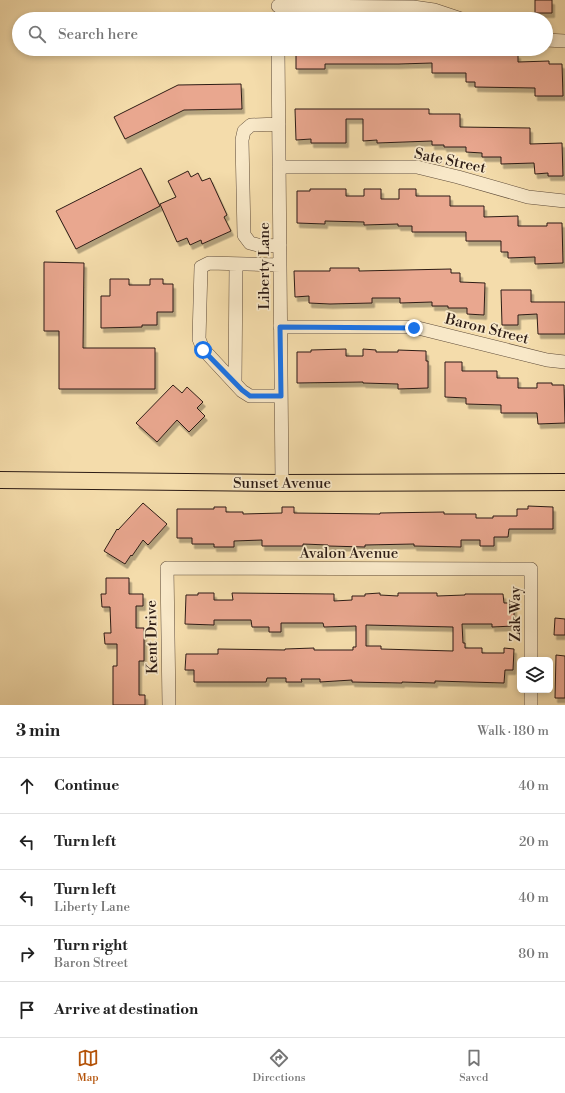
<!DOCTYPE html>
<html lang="en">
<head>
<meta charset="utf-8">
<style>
	body { margin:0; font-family:"Libre Bodoni",serif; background:#f6f6f6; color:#222 }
	.controls { position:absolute; right:12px; bottom:12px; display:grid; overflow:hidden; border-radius:6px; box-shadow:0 2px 6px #0003 }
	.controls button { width:36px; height:36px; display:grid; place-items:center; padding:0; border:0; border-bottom:1px solid #e0e0e0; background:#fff; color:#222; font:20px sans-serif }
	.stop { position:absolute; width:12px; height:12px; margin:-9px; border:3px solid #1a73e8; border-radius:50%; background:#fff }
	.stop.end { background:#1a73e8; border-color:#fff; box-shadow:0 1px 4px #0008 }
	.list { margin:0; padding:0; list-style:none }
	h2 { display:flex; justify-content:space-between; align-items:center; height:52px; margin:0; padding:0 16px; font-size:17px }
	h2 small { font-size:13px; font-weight:400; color:#767676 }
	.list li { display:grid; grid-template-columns:26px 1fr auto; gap:12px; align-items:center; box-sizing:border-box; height:56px; padding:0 16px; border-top:1px solid #e0e0e0 }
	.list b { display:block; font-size:15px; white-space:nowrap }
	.list p { margin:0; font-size:13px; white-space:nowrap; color:#767676 }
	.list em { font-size:13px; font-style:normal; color:#767676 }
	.icon { flex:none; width:22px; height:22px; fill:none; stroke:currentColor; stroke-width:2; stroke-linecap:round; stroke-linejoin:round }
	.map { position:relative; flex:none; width:565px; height:705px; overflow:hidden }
	.search { position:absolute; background:#fff; box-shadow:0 2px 6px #0003; left:12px; right:12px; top:12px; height:44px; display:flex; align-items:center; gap:10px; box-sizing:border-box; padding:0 14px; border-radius:22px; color:#767676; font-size:15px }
	.sheet { height:332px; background:#fff }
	nav { display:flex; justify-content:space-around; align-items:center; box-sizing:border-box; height:56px; border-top:1px solid #e0e0e0; background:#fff; font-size:11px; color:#767676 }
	nav a { display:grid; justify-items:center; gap:2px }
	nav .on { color:#b45309 }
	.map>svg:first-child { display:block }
	.building { fill:#e9a78f; stroke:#2d1c15; fill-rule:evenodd; filter:url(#shadow) }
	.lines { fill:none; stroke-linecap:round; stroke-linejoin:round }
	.minor-casing { stroke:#5f4c3a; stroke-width:14 }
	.major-casing { stroke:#2d1c15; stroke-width:18 }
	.minor { stroke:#f8e8c8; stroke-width:13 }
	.major { stroke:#f4dcab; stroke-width:16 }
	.route { stroke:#1a73e8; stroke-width:5 }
	.labels { text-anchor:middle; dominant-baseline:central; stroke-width:3.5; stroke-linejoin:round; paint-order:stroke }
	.street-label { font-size:15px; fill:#2d1c15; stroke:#f8e8c8 }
</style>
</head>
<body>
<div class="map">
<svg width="565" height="705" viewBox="0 0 565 705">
	<defs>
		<filter id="shadow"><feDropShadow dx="2.5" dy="4.5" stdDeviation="0" flood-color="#0004"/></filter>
	</defs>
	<rect width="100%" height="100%" fill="#f4dcab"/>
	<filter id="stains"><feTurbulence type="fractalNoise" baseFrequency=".005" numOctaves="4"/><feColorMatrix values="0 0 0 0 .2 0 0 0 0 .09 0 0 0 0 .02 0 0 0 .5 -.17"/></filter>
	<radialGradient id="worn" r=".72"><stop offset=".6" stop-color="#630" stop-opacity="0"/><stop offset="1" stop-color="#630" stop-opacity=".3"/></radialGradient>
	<path class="building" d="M535 0H552V13H535Z
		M296 49H460V50L494 49V54H518V62L549 61V64H562L563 96H535V88L475 87V82H466V73H432V63L399 64H325V69H296Z
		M241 84 242 109 184 110 125 139 114 117 178 85Z
		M295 109H429V114H460V127L530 128V144L562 143 563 176H548V173L535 174 534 163 501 164V157H482V153L466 152V147H444V145H432V141L377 143V140L363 141V119H346V143H311V139L296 140Z
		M141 168 160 206 76 249 56 211Z
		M188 171 191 177 198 173 202 181 210 178 227 215 224 217 231 231 202 244 201 240 190 245 187 238 177 242 160 204 176 197 168 181Z
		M310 189H346V196H364V189H381V199H399V189H416V196H450V206H484V217L518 216V226H547V223H562L563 263 535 264V257L508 258V252H501V241H466V232H412V226H398V224L364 225V222L325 221V224L297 223V191H310Z
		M44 262 84 263 83 348H155V389H59V331H44Z
		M330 268H359V271L451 269V273H460V282L485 283 484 315 467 314V308H448V306H432V302L400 303V298H372V303L330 304 309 303V296L295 297 294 271H330Z
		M110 279H129V285H150V279H163V284H173V312H157V325H142V327L101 328V296H110Z
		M501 290H531V302H565V334H538L537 314 518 315V325H502Z
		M346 349V356H363V349L376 350V352H398V350L426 351V361H428V388L398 389V384L363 383V382L297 383V352H311V350Z
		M445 362H462V371H497V378H518V388H537V383H552V385H564L565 423 538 424 537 413H501V405L466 404V398L445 397Z
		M173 385 182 393 187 387 203 402 197 408 205 416 189 432 177 420 157 442 136 423Z
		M143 503 167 524 148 545 143 540 132 556 131 555 125 564 104 551 117 529 118 530Z
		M528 506 553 507V529H509L508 537H494V546H480V540H461V547L414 546V544L365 545V547L328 546V545L303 544V546H262V540L234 541V547H214V544H192V538H177V509H214V507H226V512H243V514L282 513V507H294V513L380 514V513L444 512V514H476V518H493V516H517V509H528Z
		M106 578H129V594H143V606H136V628H144V661H139V695H145V705H113V666H117V644H105L104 633H111L110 607H102L101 594H106Z
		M198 593H214V600H233L232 593 334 594V601L352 600V596H365V594L380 593V595L398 596V593H437V596L465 595V594H503L504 603H514V626L492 627V624H462L463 643H465V648H482V653H504V648L514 649 513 670H505L504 683 435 681V683L402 682V683L352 682V680L320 682V679H301L302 682H286V678H267L266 682H194V670H185L186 654H218V649L285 650V649L314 648V650H353V647H356V626L324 627 323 623H281V632H269V627H252L251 620H214V625L185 624 186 595H198ZM366 625 453 627V651L381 649V646H366Z
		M555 618 565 619V635H554Z
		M556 655 565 656V698H555Z"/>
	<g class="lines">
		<defs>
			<path id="minor" d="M278 6 413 7 434 10 461 19
				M546 40 565 41
				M278 49 282 483
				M279 124 251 125 244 131 242 140 244 235 250 243 258 245 280 246
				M279 167H417L458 177 528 197 565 201
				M280 265 209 263 201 267 199 339 203 349 242 391 250 396H281
				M280 327H414L547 360 565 362
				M235 383 236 264
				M531 690V705
				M169 705 167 568 531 569V660"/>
			<path id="major" d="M0 480 282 483 565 482"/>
		</defs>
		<use href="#minor" class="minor-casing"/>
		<use href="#major" class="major-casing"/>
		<use href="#minor" class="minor"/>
		<use href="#major" class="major"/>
	</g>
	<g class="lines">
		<path class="route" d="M203 350 242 390 250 396H281L280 327 414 328"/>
	</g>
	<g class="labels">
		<g class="street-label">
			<text transform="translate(450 161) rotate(12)">Sate Street</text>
			<text transform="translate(264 266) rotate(-90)">Liberty Lane</text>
			<text transform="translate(487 329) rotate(14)">Baron Street</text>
			<text x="282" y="483">Sunset Avenue</text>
			<text x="349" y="553">Avalon Avenue</text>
			<text transform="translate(515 614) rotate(-90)">Zak Way</text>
			<text transform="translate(152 637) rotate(-91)">Kent Drive</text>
		</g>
	</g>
	<rect width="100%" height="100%" filter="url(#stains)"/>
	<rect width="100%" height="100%" fill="url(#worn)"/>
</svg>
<div class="controls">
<button><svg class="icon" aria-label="layers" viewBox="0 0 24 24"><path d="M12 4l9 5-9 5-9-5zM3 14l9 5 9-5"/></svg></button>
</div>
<div class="stop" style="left:203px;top:350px"></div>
<div class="stop end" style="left:414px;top:328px"></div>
<div class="search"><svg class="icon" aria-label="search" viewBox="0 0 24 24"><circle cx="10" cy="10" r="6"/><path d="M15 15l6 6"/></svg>Search here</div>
</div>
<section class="sheet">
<h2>3 min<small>Walk · 180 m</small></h2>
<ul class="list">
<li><svg class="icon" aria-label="ahead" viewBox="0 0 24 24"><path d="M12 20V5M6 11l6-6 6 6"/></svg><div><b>Continue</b></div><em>40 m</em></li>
<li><svg class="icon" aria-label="left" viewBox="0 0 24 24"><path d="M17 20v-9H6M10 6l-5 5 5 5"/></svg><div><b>Turn left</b></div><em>20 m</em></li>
<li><svg class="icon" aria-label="left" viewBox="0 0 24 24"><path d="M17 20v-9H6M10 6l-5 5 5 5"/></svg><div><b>Turn left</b><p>Liberty Lane</p></div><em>40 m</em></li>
<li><svg class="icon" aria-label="right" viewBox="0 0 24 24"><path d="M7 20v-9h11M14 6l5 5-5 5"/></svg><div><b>Turn right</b><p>Baron Street</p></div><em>80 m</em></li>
<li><svg class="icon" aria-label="arrive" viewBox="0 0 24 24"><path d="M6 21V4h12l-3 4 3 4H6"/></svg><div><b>Arrive at destination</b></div></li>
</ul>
</section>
<nav>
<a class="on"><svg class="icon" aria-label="map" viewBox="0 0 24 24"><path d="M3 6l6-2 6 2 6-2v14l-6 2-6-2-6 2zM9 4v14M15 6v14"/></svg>Map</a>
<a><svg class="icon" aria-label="directions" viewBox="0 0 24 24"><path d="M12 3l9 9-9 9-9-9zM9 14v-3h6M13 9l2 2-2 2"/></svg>Directions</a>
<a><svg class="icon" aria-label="saved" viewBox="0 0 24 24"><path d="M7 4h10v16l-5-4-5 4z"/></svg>Saved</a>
</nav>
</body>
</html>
